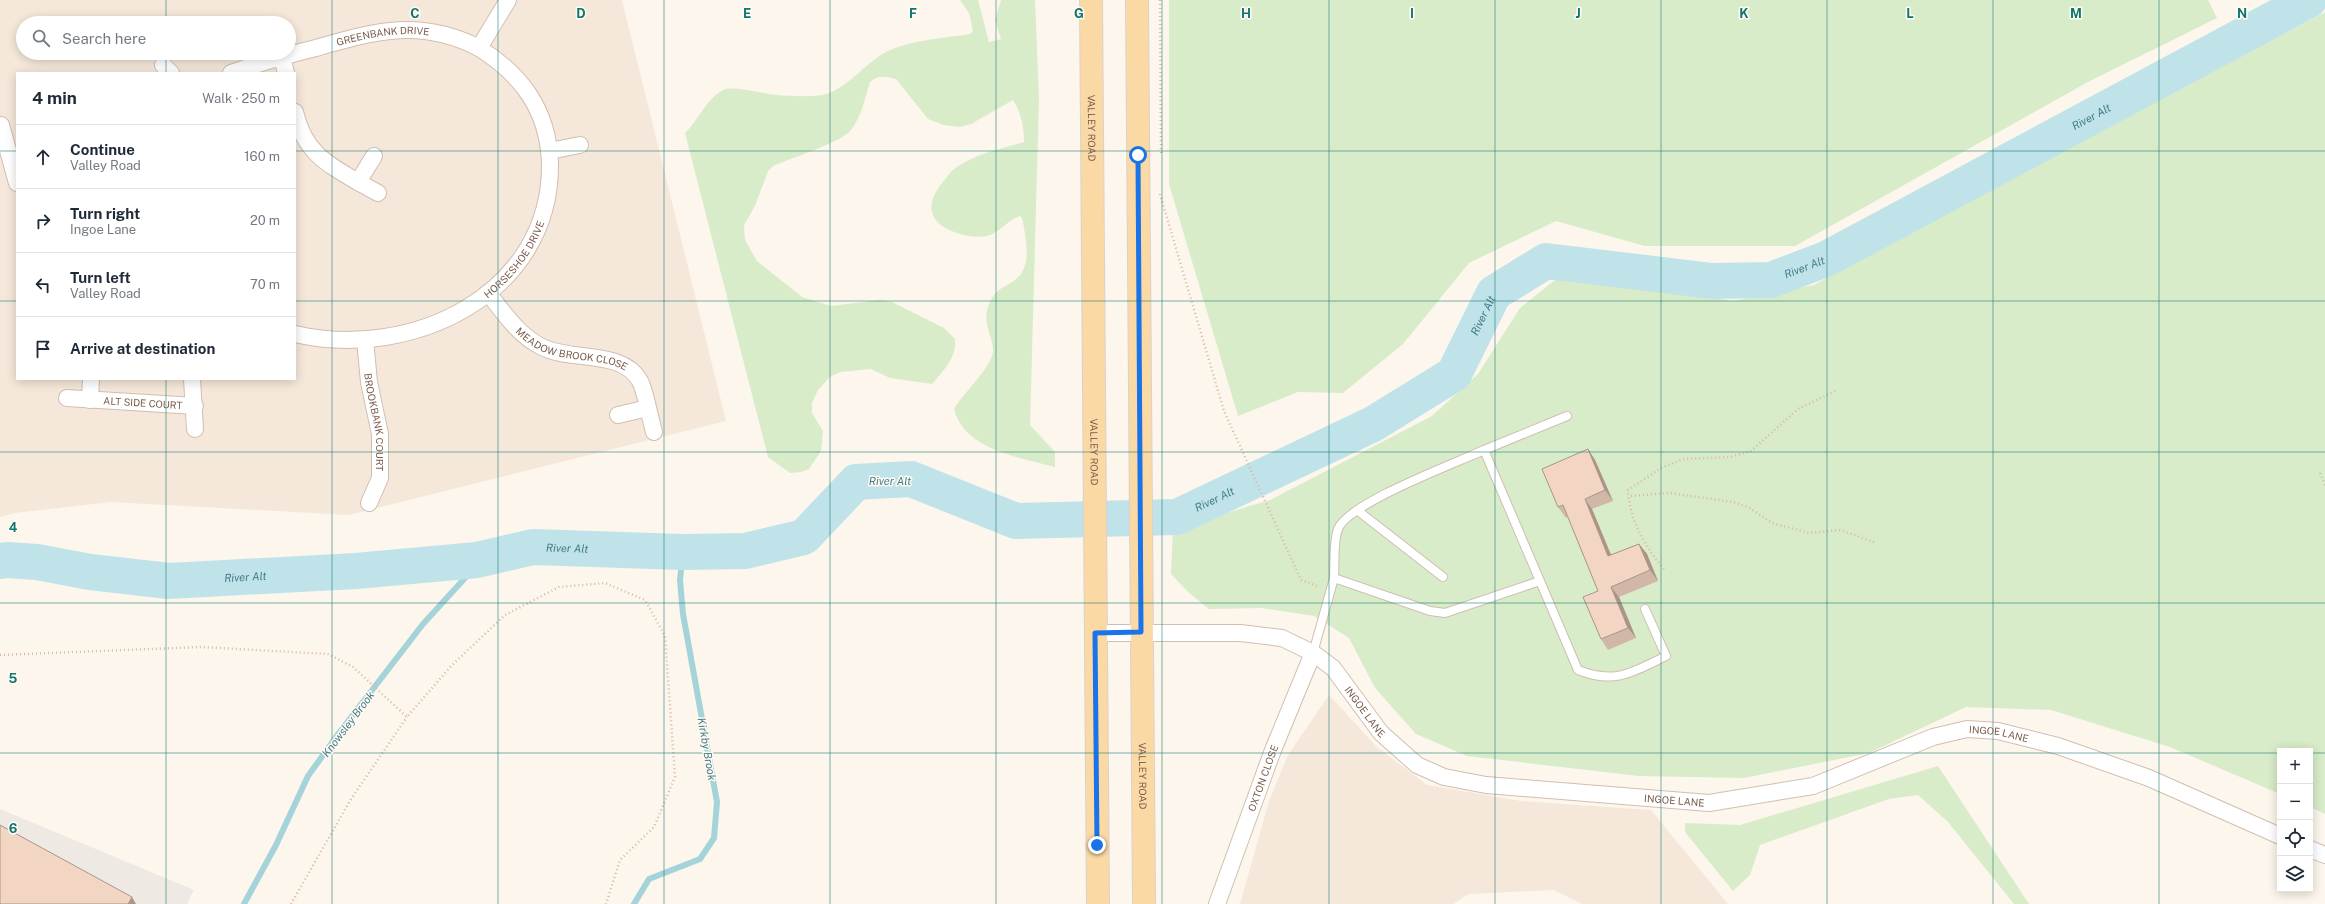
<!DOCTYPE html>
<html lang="en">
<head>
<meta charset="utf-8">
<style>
	body { margin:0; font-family:"Public Sans",sans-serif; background:#f2f2f3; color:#1f2937 }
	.controls { position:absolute; right:12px; bottom:12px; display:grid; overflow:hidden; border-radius:0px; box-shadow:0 2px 10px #0003 }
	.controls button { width:36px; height:36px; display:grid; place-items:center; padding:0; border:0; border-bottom:1px solid #e0e1e3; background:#fff; color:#1f2937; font:20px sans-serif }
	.stop { position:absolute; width:12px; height:12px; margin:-9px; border:3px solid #1a73e8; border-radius:50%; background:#fff }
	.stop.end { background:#1a73e8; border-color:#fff; box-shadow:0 1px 4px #0008 }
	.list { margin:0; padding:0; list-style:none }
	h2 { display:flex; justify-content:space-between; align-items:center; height:52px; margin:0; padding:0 16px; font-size:17px }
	h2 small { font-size:13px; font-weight:400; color:#747a83 }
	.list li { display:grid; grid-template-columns:26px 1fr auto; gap:12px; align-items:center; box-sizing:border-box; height:64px; padding:0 16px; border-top:1px solid #e0e1e3 }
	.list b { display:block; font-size:15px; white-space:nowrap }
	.list p { margin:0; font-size:13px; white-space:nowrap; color:#747a83 }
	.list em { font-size:13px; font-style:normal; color:#747a83 }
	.icon { flex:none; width:22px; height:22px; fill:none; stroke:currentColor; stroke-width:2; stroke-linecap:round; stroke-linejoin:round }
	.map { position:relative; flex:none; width:2325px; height:904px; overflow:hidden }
	.search { position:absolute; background:#fff; box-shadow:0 2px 10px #0003; left:16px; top:16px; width:280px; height:44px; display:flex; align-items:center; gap:10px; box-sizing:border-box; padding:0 14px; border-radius:22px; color:#747a83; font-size:15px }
	.panel { position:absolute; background:#fff; box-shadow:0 2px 10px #0003; left:16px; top:72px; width:280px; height:308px; border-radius:0px }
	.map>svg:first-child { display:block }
	.residential { fill:#f5e8da; fill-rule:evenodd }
	.industrial { fill:#efe9e4 }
	.green { fill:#d8ecc9 }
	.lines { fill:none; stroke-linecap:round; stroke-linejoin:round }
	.stream { stroke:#a5d3da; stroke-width:6 }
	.river { stroke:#bfe3e8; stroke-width:36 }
	.service-casing { stroke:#d1beb0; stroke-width:10 }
	.minor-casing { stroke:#d1beb0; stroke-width:18 }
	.primary-casing { stroke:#dad1cd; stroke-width:24 }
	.path { stroke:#d9b8a5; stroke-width:2.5; stroke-dasharray:1 3; stroke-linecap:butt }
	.service { stroke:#fff; stroke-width:8 }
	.minor { stroke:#fff; stroke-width:16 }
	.primary { stroke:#fbd9a5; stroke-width:22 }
	.wall { fill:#d1b7a8 }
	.shaded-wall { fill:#aa9588 }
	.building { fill:#f3d5c3; stroke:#aa9588 }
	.route { stroke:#1a73e8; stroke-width:5 }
	.grid { fill:none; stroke:#0f766e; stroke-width:1; stroke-opacity:0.55 }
	.labels { text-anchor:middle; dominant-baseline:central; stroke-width:3; stroke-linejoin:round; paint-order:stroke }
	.street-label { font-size:10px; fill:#7a5c4d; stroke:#fffaf3 }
	.water-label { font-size:11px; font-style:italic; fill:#437c86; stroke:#fffaf3 }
	.grid-label { font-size:13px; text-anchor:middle; font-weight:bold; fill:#0f766e; stroke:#fffaf3; stroke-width:3; stroke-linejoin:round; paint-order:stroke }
</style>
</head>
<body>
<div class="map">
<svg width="2325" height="904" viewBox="0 0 2325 904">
	<rect width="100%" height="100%" fill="#fdf6ec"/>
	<path class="residential" d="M0 0H622L726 421 349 515 111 502 15 513 0 517ZM23 23H289V53H23ZM17 73H295V379H17Z
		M1329 695 1377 747 1427 785 1521 801 1651 810 1728 904H1582L1554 890 1469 894 1453 904H1240L1269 801 1288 755Z"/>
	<path class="industrial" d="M0 809 194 890 187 904H0Z"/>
	<path class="green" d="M960 0H978L989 42 1001 39 995 20 1001 0H1035L1039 99 1030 425 1055 452V467C1020 457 965 451 954 409 964 392 991 368 993 352 994 339 982 324 988 307 996 287 1000 291 1015 280 1033 267 1026 237 1022 218L1020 216C1006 221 1001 232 987 236 978 238 966 236 957 233 929 224 924 206 942 183 946 179 949 173 954 169 974 154 1000 149 1024 142 1024 126 1021 113 1013 100L971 124 959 127 944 125 928 119 896 79C887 77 878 74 870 82 865 98 862 116 851 130 842 142 789 159 773 166L768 171 755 206 744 225 745 240 757 261 802 297 831 306 880 300 892 302 944 328 955 339C957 357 944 370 932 384L890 378 871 369 840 372 830 377 818 390 812 403V413L823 431 821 451 809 469 801 472 790 473 768 457 685 133C699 120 706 99 723 90 734 85 763 94 777 95 790 96 808 97 822 95 845 92 867 60 890 50 915 40 943 38 970 34L973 31 969 13Z
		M1169 0H2208L2217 18 2088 82 1795 246H1645L1556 221 1469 263 1403 344 1343 393 1298 392 1238 416 1169 184Z
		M2325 12V814L2310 807V751H2280V794L2170 747 2051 710 1966 707 1869 753 1744 778 1639 776 1467 756 1416 734 1375 688 1349 638 1314 616 1262 608 1209 609 1188 592 1171 574 1173 529 1270 500 1432 416 1478 374 1520 308 1560 276 1627 283 1733 301 1814 285 1913 230Z
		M1938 766 2029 904H2014L1948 822 1918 795 1889 799 1760 845 1750 875 1733 891 1685 832V823L1740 825Z"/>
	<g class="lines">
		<path class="stream" d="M244 904 276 845 308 776 339 733 423 624 465 578 477 560
			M634 904 649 879 700 859 714 838 717 802 683 614 680 580 683 552"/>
		<path class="river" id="s1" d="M0 561 7 560 37 562 90 572 169 581 356 571 477 560 533 547 683 552 745 551 804 537 856 482 911 479 1016 521 1177 517 1373 424 1454 374 1494 293 1546 261 1712 281 1771 280 1826 259 2309 0"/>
		<defs>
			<path id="service" d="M1357 510 1443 577
				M1334 578C1335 563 1333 543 1338 529 1348 503 1456 463 1484 450
				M1540 581 1484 450 1567 416
				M1313 653 1334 578 1430 611 1445 613 1540 581 1578 670C1615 685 1633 672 1666 656L1645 609"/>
			<g id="minor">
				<path d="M282 57 286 73"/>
				<path d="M163 65 171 73"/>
				<path id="s2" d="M231 73C259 63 287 55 316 48 376 31 420 18 479 48L508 0"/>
				<path d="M295 112C304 151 325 163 358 182"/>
				<path d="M1 125 17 183"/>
				<path d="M549 151 580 145"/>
				<path d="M374 156 358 182 378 193"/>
				<path id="s3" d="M488 293C504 313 518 335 542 347 572 362 622 349 640 381 644 389 646 399 648 408"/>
				<path id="s4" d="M295 334C410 361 552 295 550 163 548 110 522 75 479 48"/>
				<path id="s5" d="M365 340 369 382 380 434V478L369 503"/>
				<path d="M192 379 195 429"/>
				<path id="s6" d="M67 398 195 406"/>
				<path d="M90 400 91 379"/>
				<path d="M618 415 648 408 654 432"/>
				<path id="s7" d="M1095 633H1240L1282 638 1313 653 1333 668 1381 733 1417 765 1444 777 1486 785 1709 803 1813 786 1933 737 1967 729 1998 731 2058 746 2149 778 2280 836"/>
				<path d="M2310 849 2325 855"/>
				<path id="s8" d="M1217 904 1273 750 1313 653"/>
			</g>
			<g id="primary">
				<path id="s9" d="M1091 0 1098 904"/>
				<path id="s10" d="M1137 0 1144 904"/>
			</g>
		</defs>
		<use href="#service" class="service-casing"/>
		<use href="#minor" class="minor-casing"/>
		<use href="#primary" class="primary-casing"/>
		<path class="path" d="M1160 0 1161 153
			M1160 194 1224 411 1301 580 1317 586
			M2320 473 2325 485
			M1631 496 1669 493 1733 502 1750 508 1772 523 1787 527 1809 533 1840 530 1874 542
			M1664 569C1644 545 1630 521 1628 490L1661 468 1683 459 1730 457 1751 451 1798 409 1837 390
			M0 655 201 647 328 654 353 667 407 717 452 665 505 615 559 587 605 583 645 600 665 636 675 777 654 827 620 860 606 904
			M291 904 351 799 407 717"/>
		<use href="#service" class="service"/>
		<use href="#minor" class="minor"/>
		<use href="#primary" class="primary"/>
	</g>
	<path class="wall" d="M1588 449 1595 460 1613 501 1592 509 1611 555 1639 544 1647 554 1658 581 1619 597 1636 638 1608 650 1601 639 1598 591 1568 517 1566 518 1558 507Z"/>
	<path class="shaded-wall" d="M1588 449 1595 460 1613 501 1605 490Z
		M1585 499 1592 509 1616 567 1608 556Z
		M1639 544 1647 554 1658 581 1650 570Z
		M1611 587 1619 597 1636 638 1628 628Z
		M132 897 136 904H128Z"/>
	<path class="building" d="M1588 449 1605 490 1585 499 1608 556 1639 544 1650 570 1611 587 1628 628 1601 639 1583 597 1598 591 1563 505 1558 507 1542 469Z
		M0 825 132 897 128 904H0Z"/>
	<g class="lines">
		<path class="route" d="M1097 845 1095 633 1141 632 1138 155"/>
	</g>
	<path class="grid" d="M166 0V23M332 0V904M498 0V904M664 0V904M830 0V904M996 0V904M1162 0V904M1329 0V904M1495 0V904M1661 0V904M1827 0V904M1993 0V904M2159 0V904M166 53V73M0 151H17M295 151H2325M0 301H17M295 301H2325M166 379V904M0 452H2325M0 603H2325M0 753H2280M2310 753H2325"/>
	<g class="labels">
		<g class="street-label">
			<text stroke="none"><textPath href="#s2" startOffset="157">GREENBANK DRIVE</textPath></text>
			<text stroke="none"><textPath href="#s9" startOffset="128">VALLEY ROAD</textPath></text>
			<text stroke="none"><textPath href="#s4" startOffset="247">HORSESHOE DRIVE</textPath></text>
			<text stroke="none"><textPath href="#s3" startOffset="106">MEADOW BROOK CLOSE</textPath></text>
			<text stroke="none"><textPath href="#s6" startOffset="76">ALT SIDE COURT</textPath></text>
			<text stroke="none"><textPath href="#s5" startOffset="83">BROOKBANK COURT</textPath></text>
			<text stroke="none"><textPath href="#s9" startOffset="452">VALLEY ROAD</textPath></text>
			<text stroke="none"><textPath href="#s7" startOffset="301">INGOE LANE</textPath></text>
			<text stroke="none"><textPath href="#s7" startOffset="974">INGOE LANE</textPath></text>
			<text stroke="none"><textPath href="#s10" startOffset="776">VALLEY ROAD</textPath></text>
			<text stroke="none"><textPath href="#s8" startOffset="134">OXTON CLOSE</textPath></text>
			<text stroke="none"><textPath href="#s7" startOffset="637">INGOE LANE</textPath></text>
		</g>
		<g class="water-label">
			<text stroke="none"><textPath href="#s1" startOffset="2264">River Alt</textPath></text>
			<text stroke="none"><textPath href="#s1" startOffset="1940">River Alt</textPath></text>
			<text stroke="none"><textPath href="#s1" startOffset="1592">River Alt</textPath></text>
			<text x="890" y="481">River Alt</text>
			<text stroke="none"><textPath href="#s1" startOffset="1256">River Alt</textPath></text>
			<text stroke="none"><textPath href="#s1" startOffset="571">River Alt</textPath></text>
			<text stroke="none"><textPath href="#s1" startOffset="247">River Alt</textPath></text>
			<text transform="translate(348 724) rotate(-53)">Knowsley Brook</text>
			<text transform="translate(707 749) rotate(80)">Kirkby Brook</text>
		</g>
	</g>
	<g class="grid-label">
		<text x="415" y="18">C</text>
		<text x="581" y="18">D</text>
		<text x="747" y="18">E</text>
		<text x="913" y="18">F</text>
		<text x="1079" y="18">G</text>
		<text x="1246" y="18">H</text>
		<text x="1412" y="18">I</text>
		<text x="1578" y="18">J</text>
		<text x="1744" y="18">K</text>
		<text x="1910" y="18">L</text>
		<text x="2076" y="18">M</text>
		<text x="2242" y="18">N</text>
		<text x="13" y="532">4</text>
		<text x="13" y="683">5</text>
		<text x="13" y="833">6</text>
	</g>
</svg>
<div class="controls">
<button>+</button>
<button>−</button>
<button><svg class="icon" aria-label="locate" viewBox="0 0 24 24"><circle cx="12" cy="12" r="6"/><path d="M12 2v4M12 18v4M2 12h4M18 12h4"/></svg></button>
<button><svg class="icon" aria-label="layers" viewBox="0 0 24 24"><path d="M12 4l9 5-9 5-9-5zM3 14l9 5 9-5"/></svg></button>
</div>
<div class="stop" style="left:1138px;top:155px"></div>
<div class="stop end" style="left:1097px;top:845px"></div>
<div class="search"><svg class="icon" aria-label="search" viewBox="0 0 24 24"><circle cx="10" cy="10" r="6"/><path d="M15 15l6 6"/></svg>Search here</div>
<section class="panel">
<h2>4 min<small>Walk · 250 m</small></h2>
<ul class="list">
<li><svg class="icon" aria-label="ahead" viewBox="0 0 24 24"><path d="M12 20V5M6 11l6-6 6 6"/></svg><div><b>Continue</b><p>Valley Road</p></div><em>160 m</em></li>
<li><svg class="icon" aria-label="right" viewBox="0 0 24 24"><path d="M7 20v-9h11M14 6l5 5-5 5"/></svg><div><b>Turn right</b><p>Ingoe Lane</p></div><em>20 m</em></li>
<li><svg class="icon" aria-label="left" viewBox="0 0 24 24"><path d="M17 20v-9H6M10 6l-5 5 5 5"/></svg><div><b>Turn left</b><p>Valley Road</p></div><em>70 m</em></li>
<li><svg class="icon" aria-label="arrive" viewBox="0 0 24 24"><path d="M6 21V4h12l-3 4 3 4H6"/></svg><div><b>Arrive at destination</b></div></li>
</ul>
</section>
</div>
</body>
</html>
